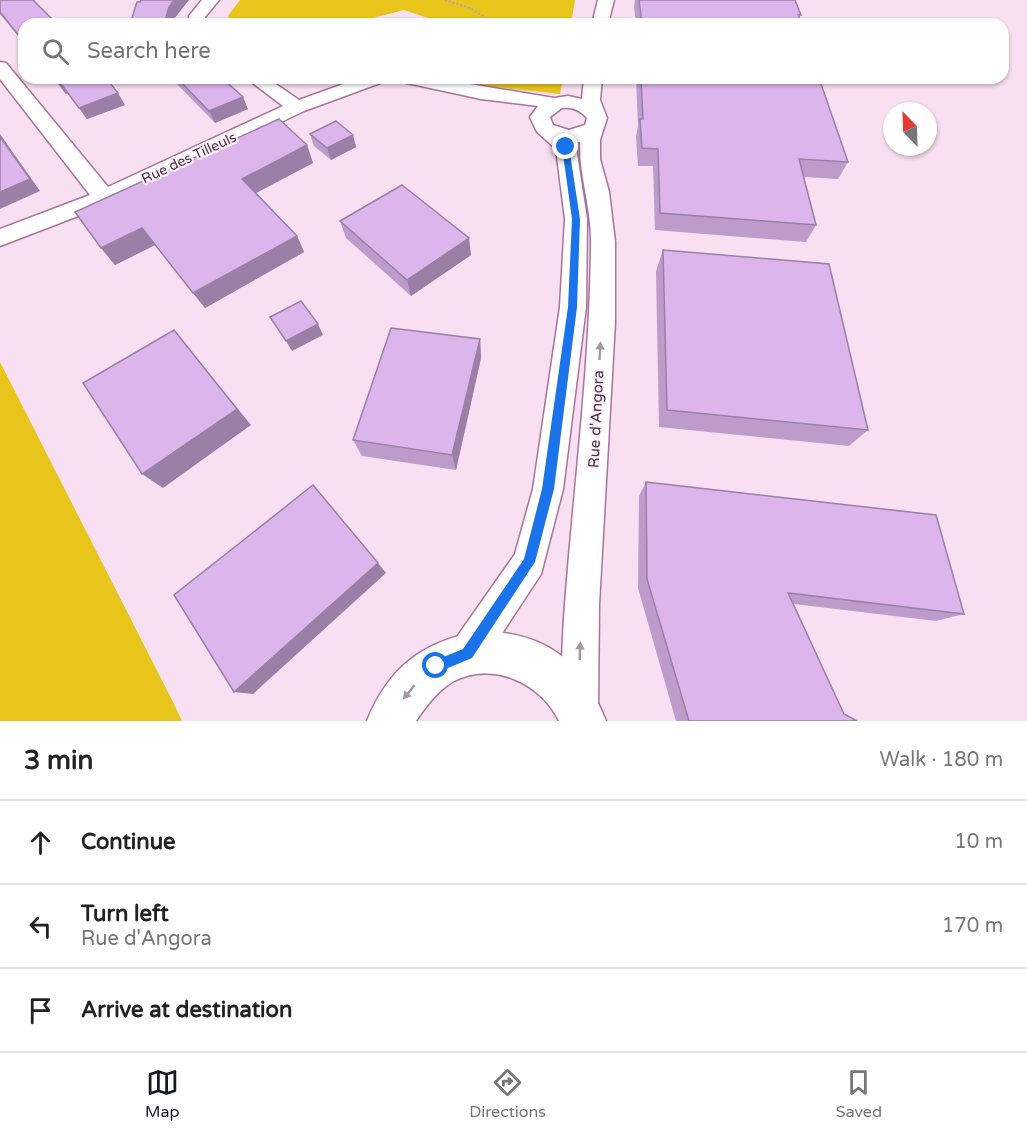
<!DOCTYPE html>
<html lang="en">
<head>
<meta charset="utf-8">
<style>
	body { margin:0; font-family:"Varela Round",sans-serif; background:#f6f6f6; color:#222 }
	.compass { position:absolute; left:883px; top:102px; width:54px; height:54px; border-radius:50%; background:#fff; box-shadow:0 2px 4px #0004; rotate:337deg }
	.stop { position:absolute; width:18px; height:18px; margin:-14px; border:4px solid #1a73e8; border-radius:50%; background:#fff }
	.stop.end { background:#1a73e8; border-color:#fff; box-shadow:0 2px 6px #0008 }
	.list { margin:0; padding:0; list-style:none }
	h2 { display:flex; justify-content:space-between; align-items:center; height:78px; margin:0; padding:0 24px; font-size:26px }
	h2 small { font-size:20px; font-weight:400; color:#767676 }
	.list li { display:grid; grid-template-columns:39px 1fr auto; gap:18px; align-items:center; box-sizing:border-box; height:84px; padding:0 24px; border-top:2px solid #e0e0e0 }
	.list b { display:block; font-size:22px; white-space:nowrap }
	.list p { margin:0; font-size:20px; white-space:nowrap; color:#767676 }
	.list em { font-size:20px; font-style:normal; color:#767676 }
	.icon { flex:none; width:33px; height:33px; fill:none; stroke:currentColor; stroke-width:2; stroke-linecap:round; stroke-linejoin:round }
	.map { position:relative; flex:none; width:1027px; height:721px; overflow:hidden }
	.search { position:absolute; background:#fff; box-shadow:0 2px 4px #0004; left:18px; right:18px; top:18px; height:66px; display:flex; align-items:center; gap:15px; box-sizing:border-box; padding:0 21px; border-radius:18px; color:#767676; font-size:22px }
	.sheet { height:330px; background:#fff }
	nav { display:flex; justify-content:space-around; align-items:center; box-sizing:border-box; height:84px; border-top:2px solid #e0e0e0; background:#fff; font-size:16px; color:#767676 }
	nav a { display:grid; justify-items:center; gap:3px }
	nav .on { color:#111827 }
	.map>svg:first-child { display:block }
	.green { fill:#e7c51b }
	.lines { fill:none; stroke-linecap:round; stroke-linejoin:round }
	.minor-casing { stroke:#a9739c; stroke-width:3 }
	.tertiary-casing { stroke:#a9739c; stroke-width:3 }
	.path { stroke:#bba2b4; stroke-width:2; stroke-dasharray:2 2; stroke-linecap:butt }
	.minor { fill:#fff; fill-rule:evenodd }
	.tertiary { fill:#fff; fill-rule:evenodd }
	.wall { fill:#bd9ccc }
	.shaded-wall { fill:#9a7fa6 }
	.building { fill:#dcb5ed; stroke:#9a7fa6; stroke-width:1.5 }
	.oneway { fill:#a398a0 }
	.route { fill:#1a73e8 }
	.labels { text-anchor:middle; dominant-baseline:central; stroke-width:4.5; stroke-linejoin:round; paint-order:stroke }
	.far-street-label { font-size:14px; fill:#473042; stroke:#fdf1fa }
	.street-label { font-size:15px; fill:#473042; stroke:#fdf1fa }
</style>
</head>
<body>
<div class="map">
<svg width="1027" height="721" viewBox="0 0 1027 721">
	<rect width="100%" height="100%" fill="#f8dff1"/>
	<path class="green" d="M240 0H575L571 24H446L404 10 350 24H230L228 16Z
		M408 78H563L560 94Z
		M0 362 174 704 182 721H0Z"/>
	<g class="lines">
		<defs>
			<path id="minor" d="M202 0H219L205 17V24H189V16Z
				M598 0H614L608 24H592Z
				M0 62 6 63 108 187 283 106 246 78H267L299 100 360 78H386L383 82 304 111 112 203 0 246V229L90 195 0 79Z
				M398 78H434L554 98 568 96 582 99 584 78H602L600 100 607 118 600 140V159L609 192 615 242V322L599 605 598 709 593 721H565L560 709C562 674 562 639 565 604 574 485 590 366 591 245 592 210 579 176 580 142L573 143 576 147 587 219 586 307 563 489 541 574 480 667 467 672 454 667 449 654 454 641 515 554 533 489 560 307 565 219 556 149 537 132 530 117 538 106 481 99 407 83 401 82ZM562 108C572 107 580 110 587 118L585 125 569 130 553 125 550 117Z"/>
			<path id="tertiary" d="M481 631C547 633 582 661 606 721H559C541 683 493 661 454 681 438 690 426 706 416 721H367C389 666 424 641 481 631Z"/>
		</defs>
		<use href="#minor" class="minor-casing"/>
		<use href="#tertiary" class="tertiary-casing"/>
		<path class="path" d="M445 0 470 8 495 24
			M551 78 563 83"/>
		<use href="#minor" class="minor"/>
		<use href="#tertiary" class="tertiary"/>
	</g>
	<path class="wall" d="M0 0 24 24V43L0 14Z
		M635 0H795L801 15 799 18 802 24H636L634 7Z
		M53 78H106L125 105 87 119 68 93 66 94Z
		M171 78H222L248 109 215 123Z
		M636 78H819L848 162 838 179 804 177 816 225 806 242 655 230 653 166H638L636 137 638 126Z
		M310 134 353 135 356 147 331 160 314 146Z
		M307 145 313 163 256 193 297 236 304 252 205 308 155 245 115 265 101 248Z
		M340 221 471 255 411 296 346 238Z
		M663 250 868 430 849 446 659 427 656 271Z
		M480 339 481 358 456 470 362 456 353 440Z
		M646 482 964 614 936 621 794 604 844 714 857 721H676L638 588 639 496Z"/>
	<path class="shaded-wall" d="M174 0H189L174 19 173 24H168L166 17 169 7Z
		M59 81 68 93 66 94 57 82Z
		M118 93 125 105 87 119 79 108Z
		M243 97 248 109 215 123 209 111Z
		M0 134 40 191 0 209Z
		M353 135 356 147 331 160 327 148Z
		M307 145 313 163 250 196 242 179Z
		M142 228 155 245 115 265 101 248Z
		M297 236 304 252 205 308 193 293Z
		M469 238 471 255 411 296 407 280Z
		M318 324 323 335 292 351 286 341Z
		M174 330 251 425 163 488 142 474Z
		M480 339 481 358 456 470 452 455Z
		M378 563 386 573 253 694 234 692Z"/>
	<path class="building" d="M0 0H33L57 24H24V42L0 12Z
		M141 0H174L169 7 166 17 168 24H130L137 2H140Z
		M639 0H795L801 15H798L802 24H642Z
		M54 78H106L118 93 79 108 59 81 57 82Z
		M177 78H222L243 97 209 111Z
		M641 78H819L848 162 799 159 816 225 660 213 658 149 642 148 640 119H643Z
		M279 119 307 145 242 179 297 236 193 293 142 228 101 248 75 212Z
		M336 121 353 135 327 148 310 134Z
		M0 137 30 179 0 192Z
		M402 185 469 238 407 280 340 221Z
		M663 250 829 264 868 430 667 410Z
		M301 301 318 324 286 341 270 317Z
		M391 328 480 339 452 455 353 440Z
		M174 330 237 409 142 474 83 383Z
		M646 482 936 515 964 614 788 593 844 714 857 721H689L647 579Z
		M313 485 378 563 234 692 174 595Z"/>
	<defs><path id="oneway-solid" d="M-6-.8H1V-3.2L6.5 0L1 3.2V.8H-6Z" transform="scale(1.5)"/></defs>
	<g class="oneway">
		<use href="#oneway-solid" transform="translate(600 351) rotate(-87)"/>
		<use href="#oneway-solid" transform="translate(580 651) rotate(-88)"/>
		<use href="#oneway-solid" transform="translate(409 692) rotate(129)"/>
	</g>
	<path class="route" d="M566 145 569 147 580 219 577 307 554 489 535 562 472 658 436 673 431 671 429 666 431 662 463 649 524 559 542 489 568 307 572 219 562 147Z"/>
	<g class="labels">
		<g class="far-street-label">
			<text transform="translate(189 158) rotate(-25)">Rue des Tilleuls</text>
		</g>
		<g class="street-label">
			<text transform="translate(596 419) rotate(-87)">Rue d'Angora</text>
		</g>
	</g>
</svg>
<svg class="compass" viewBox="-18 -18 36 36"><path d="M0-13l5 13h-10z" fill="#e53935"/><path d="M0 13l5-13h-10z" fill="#767676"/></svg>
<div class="stop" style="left:436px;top:666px"></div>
<div class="stop end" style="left:566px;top:147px"></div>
<div class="search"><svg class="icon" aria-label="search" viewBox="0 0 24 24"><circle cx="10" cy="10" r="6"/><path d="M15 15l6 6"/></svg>Search here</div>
</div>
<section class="sheet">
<h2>3 min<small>Walk · 180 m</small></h2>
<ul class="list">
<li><svg class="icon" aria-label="ahead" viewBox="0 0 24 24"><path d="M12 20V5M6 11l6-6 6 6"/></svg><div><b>Continue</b></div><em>10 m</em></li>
<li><svg class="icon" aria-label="left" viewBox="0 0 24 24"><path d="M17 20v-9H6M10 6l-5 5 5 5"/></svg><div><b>Turn left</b><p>Rue d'Angora</p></div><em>170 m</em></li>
<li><svg class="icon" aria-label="arrive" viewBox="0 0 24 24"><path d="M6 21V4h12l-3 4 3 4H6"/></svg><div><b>Arrive at destination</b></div></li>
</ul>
</section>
<nav>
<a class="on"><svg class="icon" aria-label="map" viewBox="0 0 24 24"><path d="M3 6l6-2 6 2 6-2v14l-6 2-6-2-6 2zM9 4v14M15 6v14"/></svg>Map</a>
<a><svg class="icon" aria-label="directions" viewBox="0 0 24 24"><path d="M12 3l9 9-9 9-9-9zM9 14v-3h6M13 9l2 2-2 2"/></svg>Directions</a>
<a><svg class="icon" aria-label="saved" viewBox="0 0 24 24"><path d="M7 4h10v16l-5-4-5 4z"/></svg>Saved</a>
</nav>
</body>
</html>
